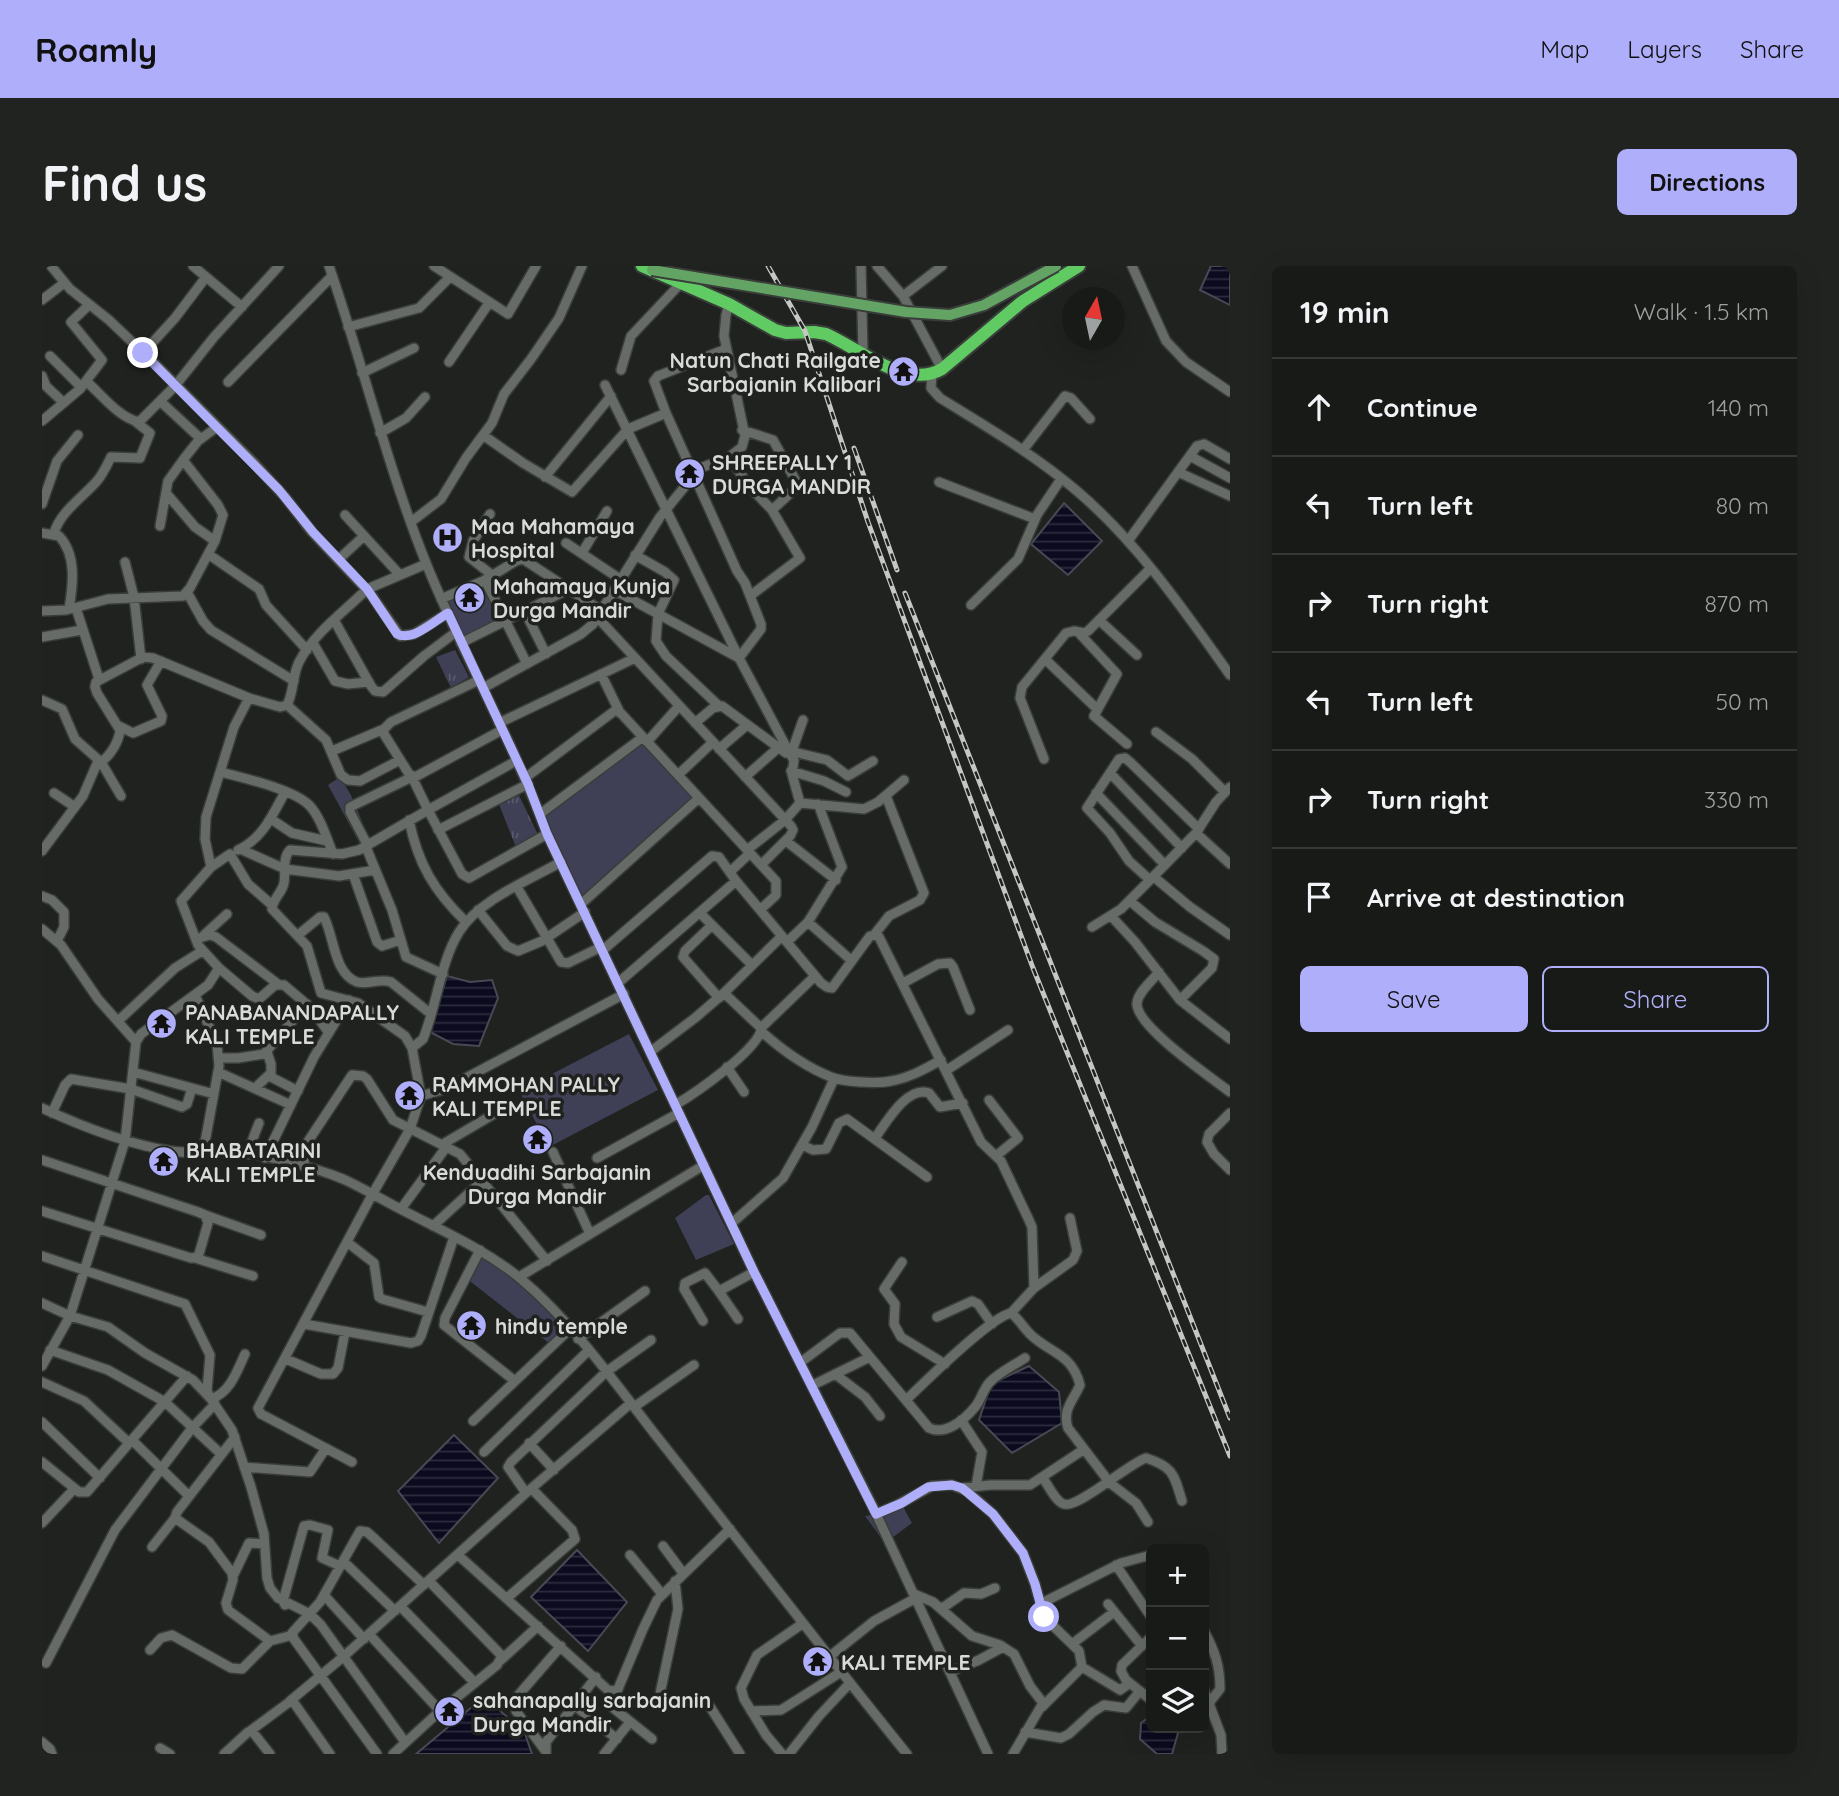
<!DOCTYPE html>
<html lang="en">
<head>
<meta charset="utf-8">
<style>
	body { margin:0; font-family:Quicksand,sans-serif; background:#20231f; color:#f1f3f6 }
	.controls { position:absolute; right:21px; bottom:21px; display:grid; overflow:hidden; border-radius:10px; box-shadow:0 7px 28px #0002 }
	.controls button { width:63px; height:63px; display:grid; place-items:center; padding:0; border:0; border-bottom:2px solid #363835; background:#171a16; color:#f1f3f6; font:35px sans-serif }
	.compass { position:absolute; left:1020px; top:21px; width:63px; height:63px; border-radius:50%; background:#171a16; box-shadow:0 7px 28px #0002; rotate:9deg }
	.stop { position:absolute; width:21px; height:21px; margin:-16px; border:5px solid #afaefa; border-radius:50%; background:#fff }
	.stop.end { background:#afaefa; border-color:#fff; box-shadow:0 2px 7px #0008 }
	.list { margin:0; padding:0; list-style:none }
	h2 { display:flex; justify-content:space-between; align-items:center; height:91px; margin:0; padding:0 28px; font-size:30px }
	h2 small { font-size:23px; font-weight:400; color:#9ea1a1 }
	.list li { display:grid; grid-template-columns:46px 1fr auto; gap:21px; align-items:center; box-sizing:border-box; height:98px; padding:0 28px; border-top:2px solid #363835 }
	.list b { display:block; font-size:26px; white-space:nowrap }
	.list em { font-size:23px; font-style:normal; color:#9ea1a1 }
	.actions { display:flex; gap:14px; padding:21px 28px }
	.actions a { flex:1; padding:16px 0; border:2px solid #afaefa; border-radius:10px; text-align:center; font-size:24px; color:#afaefa }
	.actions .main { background:#afaefa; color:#111 }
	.icon { flex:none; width:38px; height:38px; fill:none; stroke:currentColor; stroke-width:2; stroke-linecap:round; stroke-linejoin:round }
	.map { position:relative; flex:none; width:1188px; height:1488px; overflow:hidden; border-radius:10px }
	header { display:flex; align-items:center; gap:42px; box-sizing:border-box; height:98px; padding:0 35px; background:#afaefa; color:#111 }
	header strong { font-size:33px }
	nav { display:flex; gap:38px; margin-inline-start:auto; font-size:24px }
	.intro { display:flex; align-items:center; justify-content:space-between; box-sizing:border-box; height:168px; padding:0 42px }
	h1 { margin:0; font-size:49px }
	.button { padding:18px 32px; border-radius:10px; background:#afaefa; color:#111; font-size:24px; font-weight:700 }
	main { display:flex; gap:42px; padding:0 42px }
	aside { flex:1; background:#171a16; border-radius:10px; box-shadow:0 7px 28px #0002 }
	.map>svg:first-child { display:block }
	.grass { fill:url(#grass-tufts) }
	.park { fill:#3f3f56 }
	.water { fill:url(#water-rules); stroke:#494956; stroke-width:2 }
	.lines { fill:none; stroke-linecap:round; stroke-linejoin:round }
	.minor-casing { stroke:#3a3e3a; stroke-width:12 }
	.highway-casing { stroke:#3a3e3a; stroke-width:16 }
	.minor { stroke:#676b67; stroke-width:9 }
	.highway { stroke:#60ca63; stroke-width:12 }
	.rail-casing { stroke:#c5c7c4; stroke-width:5 }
	.rail { stroke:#1f221e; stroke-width:2.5; stroke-dasharray:8; stroke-linecap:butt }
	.major-bridge-casing { stroke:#3a3e3a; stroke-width:14; stroke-linecap:butt }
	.major-bridge { stroke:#63a465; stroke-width:10 }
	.route { stroke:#afaefa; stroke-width:9 }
	.labels { text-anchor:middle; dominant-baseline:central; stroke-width:7; stroke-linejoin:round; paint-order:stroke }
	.poi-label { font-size:21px; font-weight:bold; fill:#d9dbd8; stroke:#1f221e; text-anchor:start }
</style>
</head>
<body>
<header>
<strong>Roamly</strong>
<nav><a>Map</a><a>Layers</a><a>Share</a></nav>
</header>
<div class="intro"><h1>Find us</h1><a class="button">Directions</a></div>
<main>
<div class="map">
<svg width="1188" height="1488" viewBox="0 0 1188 1488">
	<defs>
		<pattern id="grass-tufts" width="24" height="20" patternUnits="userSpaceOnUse" patternTransform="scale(1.75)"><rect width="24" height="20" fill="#3f3f56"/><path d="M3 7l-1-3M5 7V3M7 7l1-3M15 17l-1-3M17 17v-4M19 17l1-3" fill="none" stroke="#5a5a6e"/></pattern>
		<pattern id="water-rules" width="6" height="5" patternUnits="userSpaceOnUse" patternTransform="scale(1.75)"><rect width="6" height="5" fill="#0b0a1e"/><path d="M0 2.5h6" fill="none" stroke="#2e2d3e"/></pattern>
	</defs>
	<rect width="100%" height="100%" fill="#1f221e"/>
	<path class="grass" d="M413 384 427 411 409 422 394 391Z
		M474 523 498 573 475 584 455 533Z"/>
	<path class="park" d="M442 315 460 354 417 378 402 334Z
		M600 475 653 532 536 639 496 551Z
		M298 511 309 529 327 572 318 578 286 519Z
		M587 768 616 824 507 881 477 825Z
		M664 929H667L692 978 654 994 633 952Z
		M439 987C471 1008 499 1036 525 1064L508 1078 429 1016 427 1013Z
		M860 1239 870 1257 843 1277 823 1250 837 1248Z"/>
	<path class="water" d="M1169 0H1188V39L1158 24Z
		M1022 237 1060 275 1026 309 989 278Z
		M405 710 428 716 450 714 456 732 437 780 411 778 388 766Z
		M987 1100 1017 1126 1020 1157 970 1187 937 1154 949 1118Z
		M412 1169 456 1212 397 1277 356 1225Z
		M535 1284 585 1336 546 1385 489 1331Z
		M437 1435 445 1443 457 1444 482 1465 490 1488H374Z
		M1109 1450V1462H1129L1136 1467 1130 1488H1115L1098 1473 1099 1457Z"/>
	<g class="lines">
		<defs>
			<path id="minor" d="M9 0 28 23 67 54 109 94 212 197 243 231 270 266 322 321 325 323 330 321 384 298
				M151 0 200 41
				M287 0C321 98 345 200 384 297 421 389 471 475 505 568L712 1006 830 1239 946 1488
				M392 0 466 48 494 0
				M819 0 821 87
				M835 0 861 30 900 103
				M1090 0 1124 75 1144 96 1188 126
				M861 30 900 0
				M0 34 22 17
				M306 61 377 42 408 11
				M101 87 133 52 164 11
				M8 90 39 121
				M407 96 447 37
				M579 104 589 70 639 17
				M320 107 372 82
				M890 109 889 122 898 132C945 161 993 189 1035 225 1096 277 1142 344 1188 409
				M0 110 4 120 22 137
				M44 115C59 128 77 152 97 156L133 120 172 71 237 0
				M186 116 290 10
				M563 119 697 392 747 486 744 487 680 440 671 442 653 457
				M118 135 159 173
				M0 155 38 123 60 94 29 56 47 39
				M700 164 731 174 755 217V221L730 244
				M338 167 364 152 383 131
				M441 169 481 197 530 226 586 163 624 147
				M981 184 1023 130 1029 132 1048 153
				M1148 190 1188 212
				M687 191 707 220 730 244 758 292 708 330
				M1136 206 1188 230
				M503 211 569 130
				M897 216 993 253
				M124 227 153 261 173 275
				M0 238 15 195 36 169
				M448 248 431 275 427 291 450 309
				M303 249 358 309
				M369 256 399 233 424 192 450 157 462 128 489 93 517 52 540 0
				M118 260 126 215 141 194
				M0 267 17 270C35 289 31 319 27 343
				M12 267C19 245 40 232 55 215 61 208 65 199 69 191L98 192 108 167 94 156
				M1086 275 1155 180 1162 178 1188 193
				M524 277 578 313
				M540 287 565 245
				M166 288 217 323 224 339 265 384
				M593 289 623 306 632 314 616 348 614 375 624 390 677 440
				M297 293 322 270
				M83 296 92 331 99 393
				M443 314 485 398
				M572 324 697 392 719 363V358L703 317 695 305 624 147 612 115 616 110 684 83
				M145 326 161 355 169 364 252 415
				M399 333 441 315 474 295 481 293 560 345
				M929 339 976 293 995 249 1019 213
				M34 342 57 413
				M482 344 504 388
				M0 345 24 344 66 333 141 330 148 322 173 275 181 249 176 239 141 194 156 175 175 161
				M556 352 749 560 751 564 748 570 719 599
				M292 354 329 420 333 425 341 426 382 390 414 366
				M1057 354 1095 389
				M1037 367 1075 408 1052 450 1085 478
				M0 371 40 364
				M271 377 293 415 306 418 327 416
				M419 377 527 323
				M1003 393 1054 442
				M559 408 578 447
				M437 414 349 456 342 463V468L367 508 373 511 460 464
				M441 422 539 368 551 358 618 251 644 219 661 201 687 191 700 181 703 170 682 70 684 49 687 38
				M0 434 20 443 33 473 59 496C69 489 77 475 78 464L55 427 53 421 54 416 101 391 111 392 207 432
				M245 439 284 474 299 509 306 514 318 515 358 494
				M457 457 593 392
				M77 460 91 467 119 455 120 450 105 419 119 395
				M1114 466 1150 493 1183 526
				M605 476 637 440
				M677 483 705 459
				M290 485 342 463
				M748 485 785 494 806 510 831 495
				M750 485 761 454
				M1002 493 978 432 980 421 1024 367 1032 365 1042 367 1046 365 1109 302
				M474 495 386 544 420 608 427 612 505 568
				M59 496 79 530
				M749 505 782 515 804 526
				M179 506C201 512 251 523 267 539 278 550 285 573 291 588
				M1068 507 1140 582
				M636 509 671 476
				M703 511 736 482
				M483 512 575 443 734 615V629L718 644
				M12 527 33 541
				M1054 527 1123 599
				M758 537 822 543 836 536 862 514
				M498 548 601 471
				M229 553 250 567 285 575
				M367 554C376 598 392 625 424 656
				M396 564 486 518
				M1154 567 1188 598
				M744 575 794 614
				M324 581 350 644 364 691 401 708
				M198 583 243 603 297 610 333 604
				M196 584C221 572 230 550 243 526
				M705 584 743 554 758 537 750 508 752 494 747 486
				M0 585 41 530 56 495
				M169 601 188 588 206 618 230 639
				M689 605 708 587
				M311 608 335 676 340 680 359 674
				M1112 611 1148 641 1188 669
				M1108 614 1087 595 1068 567 1045 542 1077 493 1083 492 1088 496 1157 563
				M475 621 519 696 526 697 559 681
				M0 630 10 634 22 646V661L15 675
				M1088 635 1113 656 1161 685 1172 693 1170 702 1138 734
				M539 638 657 532
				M436 644 465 680 476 685 500 675 543 646
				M658 647 709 698
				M1069 650 1093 676 1138 734 1188 773
				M766 656 810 695
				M670 659 643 685 641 691 677 732
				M1050 661 1079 643 1108 614 1154 567 1174 536 1188 521
				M0 663 19 679 56 733 94 776
				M256 669 278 651H282C292 670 292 708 315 716 326 719 337 712 349 716L389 748
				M832 669 847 650 878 634 882 627 844 530
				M161 670 185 648
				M154 673 168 669 174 671 236 718
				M745 676 766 656 800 601 776 538
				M561 684 670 590 677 591 694 615
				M177 702 156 679 139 635 169 601 163 573 164 551 192 461 207 432 238 441 245 439C252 426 250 410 257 396 272 367 302 346 325 323L358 370 372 368 406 347
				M1117 706C1110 715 1096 726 1095 737 1093 760 1170 812 1188 826
				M576 717 694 615 779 717 785 721 790 722 828 670 832 669 837 671 939 876 959 895 986 952 990 961 992 1022
				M861 717 896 698 908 697 911 701 928 744
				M682 727 740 670
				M153 729 175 778 177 800 161 887
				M76 755 133 702 160 685
				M719 762 773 710
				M720 766C739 783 764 801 789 811 801 816 835 818 849 815 867 812 883 803 899 794
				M370 782 381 773C395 739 398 697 417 666 437 634 487 614 519 596
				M608 786 653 752 682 727 719 762C719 782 652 828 633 839
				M177 792H196L222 788 265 738
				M685 801 702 826
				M905 804 966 764
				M91 806 172 828
				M176 806 249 839
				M227 810 256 825
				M213 822 229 807V798L225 786
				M379 830 403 823 582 728
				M947 834 976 872 954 890
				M0 842C41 861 84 878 129 885 146 888 162 885 180 885 211 885 272 901 301 913 323 923 344 936 366 947 405 967 445 985 479 1013 530 1056 571 1114 612 1167 697 1274 779 1382 865 1488
				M10 847 23 819 29 813 89 823 140 841 145 838 150 822
				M1188 847 1167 868 1165 876 1172 888 1188 904
				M833 872C844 857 865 819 887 827L898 841 921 837
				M401 878 467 839
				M760 879 771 884 784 883 797 857 805 853 885 911
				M511 886 548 968
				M205 888 217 857
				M223 892 272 791 307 734
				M555 892 637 847
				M0 894 156 946 163 949 166 957 157 988 155 991 149 992 0 945
				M262 901 263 880 310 809 321 810 325 813 351 854 418 888 505 995
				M359 943 405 880
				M163 949 219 969
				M690 957 741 912 770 861 792 813
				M391 960 440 915
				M305 976 332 997 337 1031 340 1033 386 1046
				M438 984 403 1052 402 1059 473 1115
				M0 990 143 1038 168 1089 165 1125 169 1133C188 1127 195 1105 203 1088
				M153 992 211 1010
				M860 996 842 1023 853 1038 852 1058 859 1071 903 1098
				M477 1011 662 899
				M676 1024 696 1053
				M0 1037 28 1050 66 1061 103 1087 151 1114 169 1133 190 1164 209 1221 222 1268 225 1312 228 1322 236 1332 268 1348 279 1359 363 1476
				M969 1047 992 1022 1031 994 1035 985 1028 952
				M895 1051 930 1035 936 1038 950 1058
				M661 1055 642 1023 643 1017 663 1007 676 1024H679L712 1006
				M262 1058 369 1077 376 1075 379 1070 412 971
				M536 1073 603 1025
				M8 1084 66 1104 123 1136 179 1188
				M244 1093 279 1108H291L296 1102 303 1066
				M759 1096 798 1067H808L887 1162C904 1170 923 1153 933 1141 939 1134 941 1124 947 1117 956 1107 971 1100 983 1092
				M0 1100 28 1050 83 875 94 776 99 768 166 719 177 702 210 730 217 733 233 719H242L269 742 287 767
				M793 1108 823 1131 838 1150
				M0 1116 42 1135 87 1177
				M771 1119 828 1091
				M864 1134C884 1115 947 1052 969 1047 977 1053 981 1061 988 1068 1007 1087 1030 1087 1038 1119 1031 1135 1020 1144 1026 1162L1068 1217 1094 1237 1106 1256
				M592 1141 652 1099
				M919 1154 940 1186 934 1220
				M431 1155 528 1063
				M0 1156 58 1212
				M193 1171 135 1246 133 1252 167 1276 190 1307 191 1314 184 1337 186 1344 228 1375
				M90 1174 147 1230
				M487 1177 512 1204
				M442 1186 546 1085
				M0 1196 37 1226H45L145 1110
				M310 1196 219 1148 216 1142 330 929 368 863 379 830 370 782 363 770 316 737 279 727 265 680 230 643C231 632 240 627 242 617 244 606 240 592 248 584L300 588 317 584 386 544 370 511 308 541V546L326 580
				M202 1201 268 1206 284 1182
				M1001 1212C1006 1219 1014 1236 1022 1238 1035 1243 1086 1198 1104 1192 1132 1201 1132 1209 1140 1235
				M920 1222 948 1219H988L1041 1184
				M484 1227 466 1201 469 1196 564 1106 609 1074
				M834 1248 855 1239 890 1220 910 1219 925 1225 951 1248 981 1287 993 1318 1002 1351 1037 1385 1040 1401 1078 1424 1088 1417
				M0 1257 32 1223
				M621 1280 641 1307
				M110 1281 133 1252
				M416 1289 566 1424 573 1425 576 1423 601 1363 615 1334 688 1263
				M588 1289 620 1328
				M301 1295 353 1345
				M1074 1299 1109 1351
				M191 1310 207 1277 222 1278
				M387 1315 460 1390 455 1399 398 1445
				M872 1328 891 1336 930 1370 958 1379 972 1388 988 1420 1001 1437 971 1488
				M282 1329 322 1373
				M465 1332 533 1273 530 1264 490 1223
				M998 1338 1079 1297 1109 1289
				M1066 1338 1100 1380
				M243 1339 241 1335 262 1260 268 1259 286 1264 280 1292 298 1300
				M358 1340 433 1417
				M899 1343 922 1327 939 1328 953 1322
				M1162 1365C1173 1385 1178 1400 1178 1423L1167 1437
				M327 1368 398 1445 351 1488
				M1109 1371 1080 1399 1079 1405 1084 1414 1109 1434
				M1030 1378 1072 1346
				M108 1384 119 1372 130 1369 189 1402 200 1403 228 1375 251 1369
				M787 1391 832 1355 874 1332
				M459 1394 496 1360
				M4 1397 73 1264 150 1162 173 1138
				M908 1406 937 1394 961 1381
				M1162 1424 1179 1469 1180 1488
				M570 1426V1441L610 1473
				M248 1435 301 1391 484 1227 589 1137
				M665 1436 698 1488
				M616 1437 636 1343 633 1315
				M532 1439 575 1473
				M1000 1441 1040 1401
				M709 1445 739 1444 799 1406
				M208 1465 250 1434 288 1488
				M983 1466 1019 1472 1027 1468 1051 1446 1062 1439 1084 1442 1098 1425
				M0 1476 8 1483 10 1488
				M118 1482 128 1488
				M502 1483 474 1445 473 1433 519 1380
				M504 1487V1476L554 1411
				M182 1488 206 1466 210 1465 228 1488
				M335 1488 252 1373 250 1367 278 1336 318 1265 325 1266 333 1273 382 1319
				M562 1488 588 1456
				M740 1488 724 1469 702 1433 699 1422 715 1389 760 1358
				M747 1488 777 1450 808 1417"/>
			<path id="highway" d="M600 0 687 38 733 64 744 67 772 66 784 68C818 83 864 124 900 103L981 35 1037 0"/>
		</defs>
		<use href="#minor" class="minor-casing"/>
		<use href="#highway" class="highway-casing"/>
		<use href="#minor" class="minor"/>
		<use href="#highway" class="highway"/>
		<defs>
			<path id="rail" d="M726 0 763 65 826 256 991 702 1188 1190
				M812 182 855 304
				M863 327 1188 1152"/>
		</defs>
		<use href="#rail" class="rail-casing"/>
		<use href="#rail" class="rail"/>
		<defs>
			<path id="major-bridge" d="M610 4 864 46 908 49 942 39 1014 0"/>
		</defs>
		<use href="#major-bridge" class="major-bridge-casing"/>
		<use href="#major-bridge" class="major-bridge"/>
	</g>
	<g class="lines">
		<path class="route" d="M101 87 237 224 271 266 325 323 355 368C371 376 392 355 406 347L486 518 505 568 712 1006 834 1248 860 1237 886 1221 910 1219 920 1222 951 1248 981 1287 993 1318 1002 1351"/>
	</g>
	<defs>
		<symbol id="temple-disc" viewBox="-11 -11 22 22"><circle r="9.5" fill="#afaefa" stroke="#1f221e"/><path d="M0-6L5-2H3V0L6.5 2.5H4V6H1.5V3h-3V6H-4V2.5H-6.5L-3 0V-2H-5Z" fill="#111"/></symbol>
		<symbol id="hospital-disc" viewBox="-11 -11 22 22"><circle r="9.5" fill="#afaefa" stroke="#1f221e"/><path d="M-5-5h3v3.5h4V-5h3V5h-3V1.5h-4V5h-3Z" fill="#111"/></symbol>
	</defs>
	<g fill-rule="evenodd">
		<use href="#temple-disc" x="844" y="88" width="35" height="35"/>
		<use href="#temple-disc" x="630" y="190" width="35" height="35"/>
		<use href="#hospital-disc" x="388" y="254" width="35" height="35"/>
		<use href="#temple-disc" x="410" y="314" width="35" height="35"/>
		<use href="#temple-disc" x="102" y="740" width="35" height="35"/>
		<use href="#temple-disc" x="350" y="812" width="35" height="35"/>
		<use href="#temple-disc" x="478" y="856" width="35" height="35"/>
		<use href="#temple-disc" x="104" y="878" width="35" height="35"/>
		<use href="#temple-disc" x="412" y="1042" width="35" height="35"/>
		<use href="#temple-disc" x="758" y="1378" width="35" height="35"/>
		<use href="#temple-disc" x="390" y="1428" width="35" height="35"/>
	</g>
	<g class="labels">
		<g class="poi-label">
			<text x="839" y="94" text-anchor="end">Natun Chati Railgate<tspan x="839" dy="24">Sarbajanin Kalibari</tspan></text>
			<text x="670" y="196">SHREEPALLY 1<tspan x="670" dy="24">DURGA MANDIR</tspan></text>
			<text x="429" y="260">Maa Mahamaya<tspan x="429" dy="24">Hospital</tspan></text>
			<text x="451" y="320">Mahamaya Kunja<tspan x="451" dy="24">Durga Mandir</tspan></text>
			<text x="143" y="746">PANABANANDAPALLY<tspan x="143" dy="24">KALI TEMPLE</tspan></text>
			<text x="390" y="818">RAMMOHAN PALLY<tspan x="390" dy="24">KALI TEMPLE</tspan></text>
			<text x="144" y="884">BHABATARINI<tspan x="144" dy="24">KALI TEMPLE</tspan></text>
			<text x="495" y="906" text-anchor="middle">Kenduadihi Sarbajanin<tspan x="495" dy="24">Durga Mandir</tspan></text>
			<text x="453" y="1060">hindu temple</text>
			<text x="799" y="1396">KALI TEMPLE</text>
			<text x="431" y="1434">sahanapally sarbajanin<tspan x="431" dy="24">Durga Mandir</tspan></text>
		</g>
	</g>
</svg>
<div class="controls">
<button>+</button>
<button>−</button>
<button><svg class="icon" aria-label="layers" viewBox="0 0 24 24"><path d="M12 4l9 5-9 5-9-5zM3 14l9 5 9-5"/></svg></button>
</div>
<svg class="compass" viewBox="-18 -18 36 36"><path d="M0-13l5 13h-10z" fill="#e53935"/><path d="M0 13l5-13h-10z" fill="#9ea1a1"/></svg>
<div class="stop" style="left:1002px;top:1351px"></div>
<div class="stop end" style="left:101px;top:87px"></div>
</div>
<aside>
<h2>19 min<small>Walk · 1.5 km</small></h2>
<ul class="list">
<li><svg class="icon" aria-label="ahead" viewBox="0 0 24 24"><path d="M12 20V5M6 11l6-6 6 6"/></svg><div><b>Continue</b></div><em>140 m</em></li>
<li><svg class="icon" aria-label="left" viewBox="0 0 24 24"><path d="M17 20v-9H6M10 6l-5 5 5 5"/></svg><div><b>Turn left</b></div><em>80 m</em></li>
<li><svg class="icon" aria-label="right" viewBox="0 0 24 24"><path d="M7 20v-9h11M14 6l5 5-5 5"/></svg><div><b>Turn right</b></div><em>870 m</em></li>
<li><svg class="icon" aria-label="left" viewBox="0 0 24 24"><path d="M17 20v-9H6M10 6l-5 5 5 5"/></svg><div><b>Turn left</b></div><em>50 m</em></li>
<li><svg class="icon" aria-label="right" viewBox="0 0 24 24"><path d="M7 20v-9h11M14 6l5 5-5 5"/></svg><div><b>Turn right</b></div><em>330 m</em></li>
<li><svg class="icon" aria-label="arrive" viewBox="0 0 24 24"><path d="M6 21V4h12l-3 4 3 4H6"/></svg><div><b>Arrive at destination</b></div></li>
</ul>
<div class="actions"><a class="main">Save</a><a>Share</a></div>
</aside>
</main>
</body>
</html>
